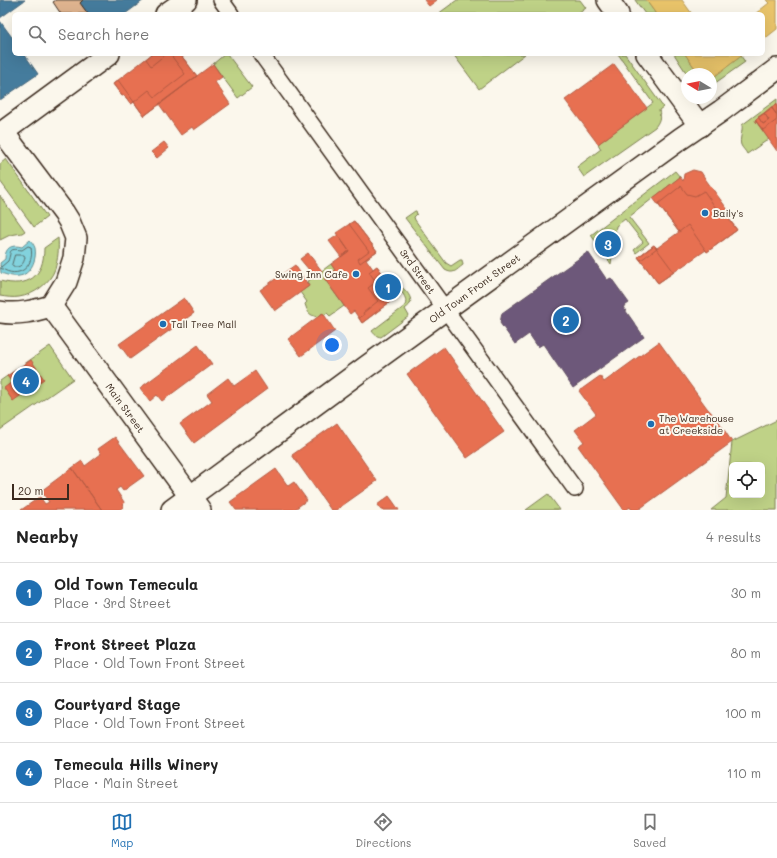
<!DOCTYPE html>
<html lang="en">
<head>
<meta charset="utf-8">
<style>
	body { margin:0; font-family:Mali,sans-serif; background:#f6f6f6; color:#222 }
	.controls { position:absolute; right:12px; bottom:12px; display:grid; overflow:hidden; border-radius:6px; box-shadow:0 4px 16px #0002 }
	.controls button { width:36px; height:36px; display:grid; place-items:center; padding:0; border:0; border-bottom:1px solid #e0e0e0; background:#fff; color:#222; font:20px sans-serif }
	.compass { position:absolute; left:681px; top:68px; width:36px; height:36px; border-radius:50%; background:#fff; box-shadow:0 4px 16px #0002; rotate:280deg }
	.scale { position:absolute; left:12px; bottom:10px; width:57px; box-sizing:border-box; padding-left:4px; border:2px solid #3b2a1e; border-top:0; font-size:11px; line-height:14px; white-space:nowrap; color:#3b2a1e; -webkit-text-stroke:3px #fbf7ec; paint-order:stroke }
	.you { position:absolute; left:332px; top:345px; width:14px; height:14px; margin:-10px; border:3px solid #fff; border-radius:50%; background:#1a73e8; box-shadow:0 0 0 6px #1a73e833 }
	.badge { display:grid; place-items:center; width:26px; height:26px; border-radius:50%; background:#1f6fb2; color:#fff; font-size:13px; font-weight:700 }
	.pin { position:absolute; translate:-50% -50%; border:2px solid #fff; box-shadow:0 1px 4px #0006 }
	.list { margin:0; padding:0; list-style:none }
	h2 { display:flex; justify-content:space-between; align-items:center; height:52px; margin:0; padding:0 16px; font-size:17px }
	h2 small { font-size:13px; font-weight:400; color:#767676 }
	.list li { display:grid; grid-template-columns:26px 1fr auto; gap:12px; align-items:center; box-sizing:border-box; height:60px; padding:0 16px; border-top:1px solid #e0e0e0 }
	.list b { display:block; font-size:15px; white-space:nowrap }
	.list p { margin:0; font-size:13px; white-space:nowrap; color:#767676 }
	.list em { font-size:13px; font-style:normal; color:#767676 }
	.icon { flex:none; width:22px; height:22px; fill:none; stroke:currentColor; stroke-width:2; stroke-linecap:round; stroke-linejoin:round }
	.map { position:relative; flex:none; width:777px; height:510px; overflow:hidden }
	.search { position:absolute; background:#fff; box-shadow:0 4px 16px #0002; left:12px; right:12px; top:12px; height:44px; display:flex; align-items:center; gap:10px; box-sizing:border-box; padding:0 14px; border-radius:6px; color:#767676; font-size:15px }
	.sheet { height:292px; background:#fff }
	nav { display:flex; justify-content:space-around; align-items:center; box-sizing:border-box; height:56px; border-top:1px solid #e0e0e0; background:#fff; font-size:11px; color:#767676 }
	nav a { display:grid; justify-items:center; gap:2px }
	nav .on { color:#1f6fb2 }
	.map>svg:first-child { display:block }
	.green { fill:#bfd287; stroke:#7d7e52; fill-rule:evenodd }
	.water { fill:#82d2dd; stroke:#668f91 }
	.homes { fill:#e9c46a; stroke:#b59653 }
	.shops { fill:#e76f51; stroke:#b35a42 }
	.offices { fill:#6d597a; stroke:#5e4b5e }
	.public { fill:#457b9d; stroke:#426377 }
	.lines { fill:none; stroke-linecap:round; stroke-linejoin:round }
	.shore { stroke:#576d6a; stroke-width:1 }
	.building { fill:#dfb48f; stroke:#3b2a1e }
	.street-casing { stroke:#3b2a1e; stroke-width:18 }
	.secondary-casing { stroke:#3b2a1e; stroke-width:24 }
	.street { stroke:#fbf7ec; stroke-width:15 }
	.secondary { stroke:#fbf7ec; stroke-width:21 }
	.poi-dot { fill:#1f6fb2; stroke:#fbf7ec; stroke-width:1.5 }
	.labels { text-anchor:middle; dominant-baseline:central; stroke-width:4; stroke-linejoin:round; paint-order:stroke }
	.poi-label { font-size:10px; fill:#3b2a1e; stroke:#fbf7ec; text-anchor:start }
	.street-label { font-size:10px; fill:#3b2a1e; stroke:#fbf7ec }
</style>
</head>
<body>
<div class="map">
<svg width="777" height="510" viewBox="0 0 777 510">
	<rect width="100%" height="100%" fill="#fbf7ec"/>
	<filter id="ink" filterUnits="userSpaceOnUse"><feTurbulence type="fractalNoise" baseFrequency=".025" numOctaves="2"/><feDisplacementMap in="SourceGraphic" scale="8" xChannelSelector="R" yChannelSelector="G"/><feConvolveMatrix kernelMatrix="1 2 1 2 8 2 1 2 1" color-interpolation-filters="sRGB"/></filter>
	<g filter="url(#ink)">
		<path class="green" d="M457 0H580L586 8 578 14H438Z
			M635 0H646L656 14H645Z
			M225 54H227L252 87 238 98 213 64Z
			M453 54H525L479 89Z
			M618 54H625L663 107 659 110C661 117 659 122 655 127L584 177 577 167 601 149 598 144 653 103Z
			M674 54H685L699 74H687Z
			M741 56 745 62 711 86V79Z
			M777 99V104L755 120 769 139 747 154C746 151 742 148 741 145 739 140 743 131 742 125Z
			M6 159 47 217 34 227 0 181V164Z
			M675 171 680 177 629 217 649 243 636 253 634 250 643 242 625 219 616 226 611 264 591 235Z
			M0 196 25 231 22 233 10 235 0 240Z
			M415 211H416L417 214 414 217 415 220 446 263 451 266 460 260H462L463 265C456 270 454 275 445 270L405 218Z
			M58 238C59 248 58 259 55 269 50 283 34 295 19 297 13 298 6 297 0 296V281C28 288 44 277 44 248Z
			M331 264 335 270 324 278 344 306 330 316 327 313 324 315 322 313 318 317C309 315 308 313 305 304L307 302 300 292 309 286 307 282Z
			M401 287C406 290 413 298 410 304 409 306 406 308 405 309L409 316 381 337C376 336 375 335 372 331L405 306C407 299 405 297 401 291L395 296 391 293Z
			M50 346 73 379 0 430V381Z
			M777 420V510H711L726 498 732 442ZM732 465H762V495H732Z
			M548 494 560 510H526Z"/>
		<path class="water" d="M30 240C32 242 34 245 35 248 37 258 32 271 23 275 15 278 7 275 1 273L0 263 5 259C5 248 11 244 22 247Z"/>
		<path class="homes" d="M646 0H682L692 14H656Z
			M766 0H777V29L763 40V14H755L769 3Z
			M685 54H744L711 79V74H699Z"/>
		<path class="shops" d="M424 0H437L429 6Z
			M152 54H180L197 76 144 116 134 102 131 104 124 95 122 96 113 84Z
			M152 54H166L151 66 146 59Z
			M170 54H180L197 76 144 116 134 102 149 90 155 97 185 74Z
			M213 64 222 77 215 82 230 104 194 130 192 127 181 135 159 104Z
			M614 64 647 108 598 144 565 100Z
			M118 80 134 102 131 104 124 95 122 96 113 84Z
			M777 104V151L755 120Z
			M777 104V115L771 107Z
			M771 107 777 115V120L763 130 755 120 758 117 763 124 769 120 764 113Z
			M764 113 769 120 763 124 758 117Z
			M164 142 169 148 157 158 151 152Z
			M693 170 701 172 706 180 728 210 724 212 737 230 707 252 706 250 658 283 638 257 654 245 657 248 679 232 653 198 680 177 683 181 684 174Z
			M681 186 687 194 695 196 704 191 720 214 724 212 737 230 707 252 688 225 679 232 658 204Z
			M354 221 377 251 366 259 373 269 377 266 388 281 379 287 390 302 362 323 354 311 350 314 324 278 335 270 331 264 349 251 336 233Z
			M354 221 377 251 360 263 358 259 369 251 349 224Z
			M338 235 349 251 341 257 329 241Z
			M604 235 614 237 612 252 602 250Z
			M654 245 657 248 641 260 638 257Z
			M654 245 674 272 658 283 638 257Z
			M308 253 322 271 315 277 300 259Z
			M295 265 309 286 275 311 260 290Z
			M377 266 388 281 379 287 390 302 362 323 359 318 364 315 363 313 378 301 368 288 376 282 369 272Z
			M184 298 194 313 130 359 119 344Z
			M323 313 335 331 301 356 288 339Z
			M659 342 707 408 717 419 732 442 638 510H632L630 507 626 510H624L578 446 584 442 575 430 596 414 579 391 600 376 604 382Z
			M198 345 212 364 162 401 157 395 150 401 140 388Z
			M444 347 504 432 467 458 407 374Z
			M31 360 44 379 13 401 4 388 12 382 7 376Z
			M255 371 267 389 194 443 180 424 212 401 207 394 228 378 234 386Z
			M337 423 377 481 336 510H331L292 455Z
			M115 437 144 476 123 491 120 487 116 490 124 502 123 507 119 510H102L72 468 82 461 85 466 101 454 98 449Z
			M72 468 102 510H21L40 497 45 504 49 502 41 491Z
			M276 469 288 486 294 482 307 500 295 509 296 510H236L230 502Z
			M389 496 392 500 399 510H381L377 505Z"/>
		<path class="offices" d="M588 252 607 280 611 278 629 303 623 307 644 337 573 388 543 344 538 347 529 334 515 344 500 323 502 313Z"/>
		<path class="public" d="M0 0H25L0 18Z
			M83 0H144L125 14H88L80 3Z
			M0 21 14 40V54H24L38 74 0 100Z"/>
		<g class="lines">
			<path class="shore" d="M15 255H24L25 257C24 264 20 268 13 267L12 265Z
				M0 266 1 267 8 261C12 251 7 248 22 250L28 246 31 247C35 267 18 280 1 268L0 269"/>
		</g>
		<path class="building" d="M56 0H83L80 3 88 14H61L53 2Z"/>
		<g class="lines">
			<defs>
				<g id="street">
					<path d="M221 0 231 14"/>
					<path id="s1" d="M261 54 575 489"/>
				</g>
				<g id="secondary">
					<path d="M608 0 618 14"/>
					<path d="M166 14 186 0"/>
					<path d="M647 54 700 126"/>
					<path d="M0 134 109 54"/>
					<path id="s2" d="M51 306 200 510"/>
					<path d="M0 312C18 315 34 311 51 306L66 282 74 258 76 238 69 221 64 213 3 132"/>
					<path id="s3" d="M172 510 366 367 680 139 721 111 777 69"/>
				</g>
			</defs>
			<use href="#street" class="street-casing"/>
			<use href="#secondary" class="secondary-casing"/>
			<use href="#street" class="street"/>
			<use href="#secondary" class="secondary"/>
		</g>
	</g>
	<g class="poi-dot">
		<circle cx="705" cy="213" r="4"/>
		<circle cx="356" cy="274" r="4"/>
		<circle cx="163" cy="324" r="4"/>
		<circle cx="651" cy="424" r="4"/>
	</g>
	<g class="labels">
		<g class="poi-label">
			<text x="713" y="213">Baily's</text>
			<text x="348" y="274" text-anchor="end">Swing Inn Cafe</text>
			<text x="171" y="324">Tall Tree Mall</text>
			<text x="659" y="418">The Warehouse<tspan x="659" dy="12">at Creekside</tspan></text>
		</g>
		<g class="street-label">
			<text stroke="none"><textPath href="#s1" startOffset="268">3rd Street</textPath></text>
			<text stroke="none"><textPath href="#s3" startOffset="375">Old Town Front Street</textPath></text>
			<text stroke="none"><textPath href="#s2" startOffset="126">Main Street</textPath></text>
		</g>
	</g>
</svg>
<div class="controls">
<button><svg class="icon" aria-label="locate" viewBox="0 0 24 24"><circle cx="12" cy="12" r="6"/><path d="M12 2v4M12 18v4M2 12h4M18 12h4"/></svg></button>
</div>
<svg class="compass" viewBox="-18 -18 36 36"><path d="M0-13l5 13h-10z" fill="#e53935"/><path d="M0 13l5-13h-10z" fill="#767676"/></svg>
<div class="scale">20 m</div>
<div class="you"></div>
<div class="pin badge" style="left:388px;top:287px">1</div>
<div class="pin badge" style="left:566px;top:320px">2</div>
<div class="pin badge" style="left:608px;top:244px">3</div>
<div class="pin badge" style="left:26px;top:381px">4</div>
<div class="search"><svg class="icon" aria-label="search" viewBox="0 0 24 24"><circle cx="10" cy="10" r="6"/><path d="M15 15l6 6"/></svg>Search here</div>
</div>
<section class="sheet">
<h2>Nearby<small>4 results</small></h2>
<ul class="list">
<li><span class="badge">1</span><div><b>Old Town Temecula</b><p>Place · 3rd Street</p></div><em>30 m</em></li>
<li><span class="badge">2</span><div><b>Front Street Plaza</b><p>Place · Old Town Front Street</p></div><em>80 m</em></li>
<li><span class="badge">3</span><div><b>Courtyard Stage</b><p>Place · Old Town Front Street</p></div><em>100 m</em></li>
<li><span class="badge">4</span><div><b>Temecula Hills Winery</b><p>Place · Main Street</p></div><em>110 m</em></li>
</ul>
</section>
<nav>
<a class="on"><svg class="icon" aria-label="map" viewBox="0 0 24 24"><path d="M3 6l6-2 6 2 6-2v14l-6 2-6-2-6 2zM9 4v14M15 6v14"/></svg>Map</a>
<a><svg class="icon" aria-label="directions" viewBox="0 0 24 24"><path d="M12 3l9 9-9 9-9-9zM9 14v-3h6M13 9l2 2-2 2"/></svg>Directions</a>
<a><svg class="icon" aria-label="saved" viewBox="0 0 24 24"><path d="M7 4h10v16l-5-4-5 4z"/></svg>Saved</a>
</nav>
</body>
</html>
